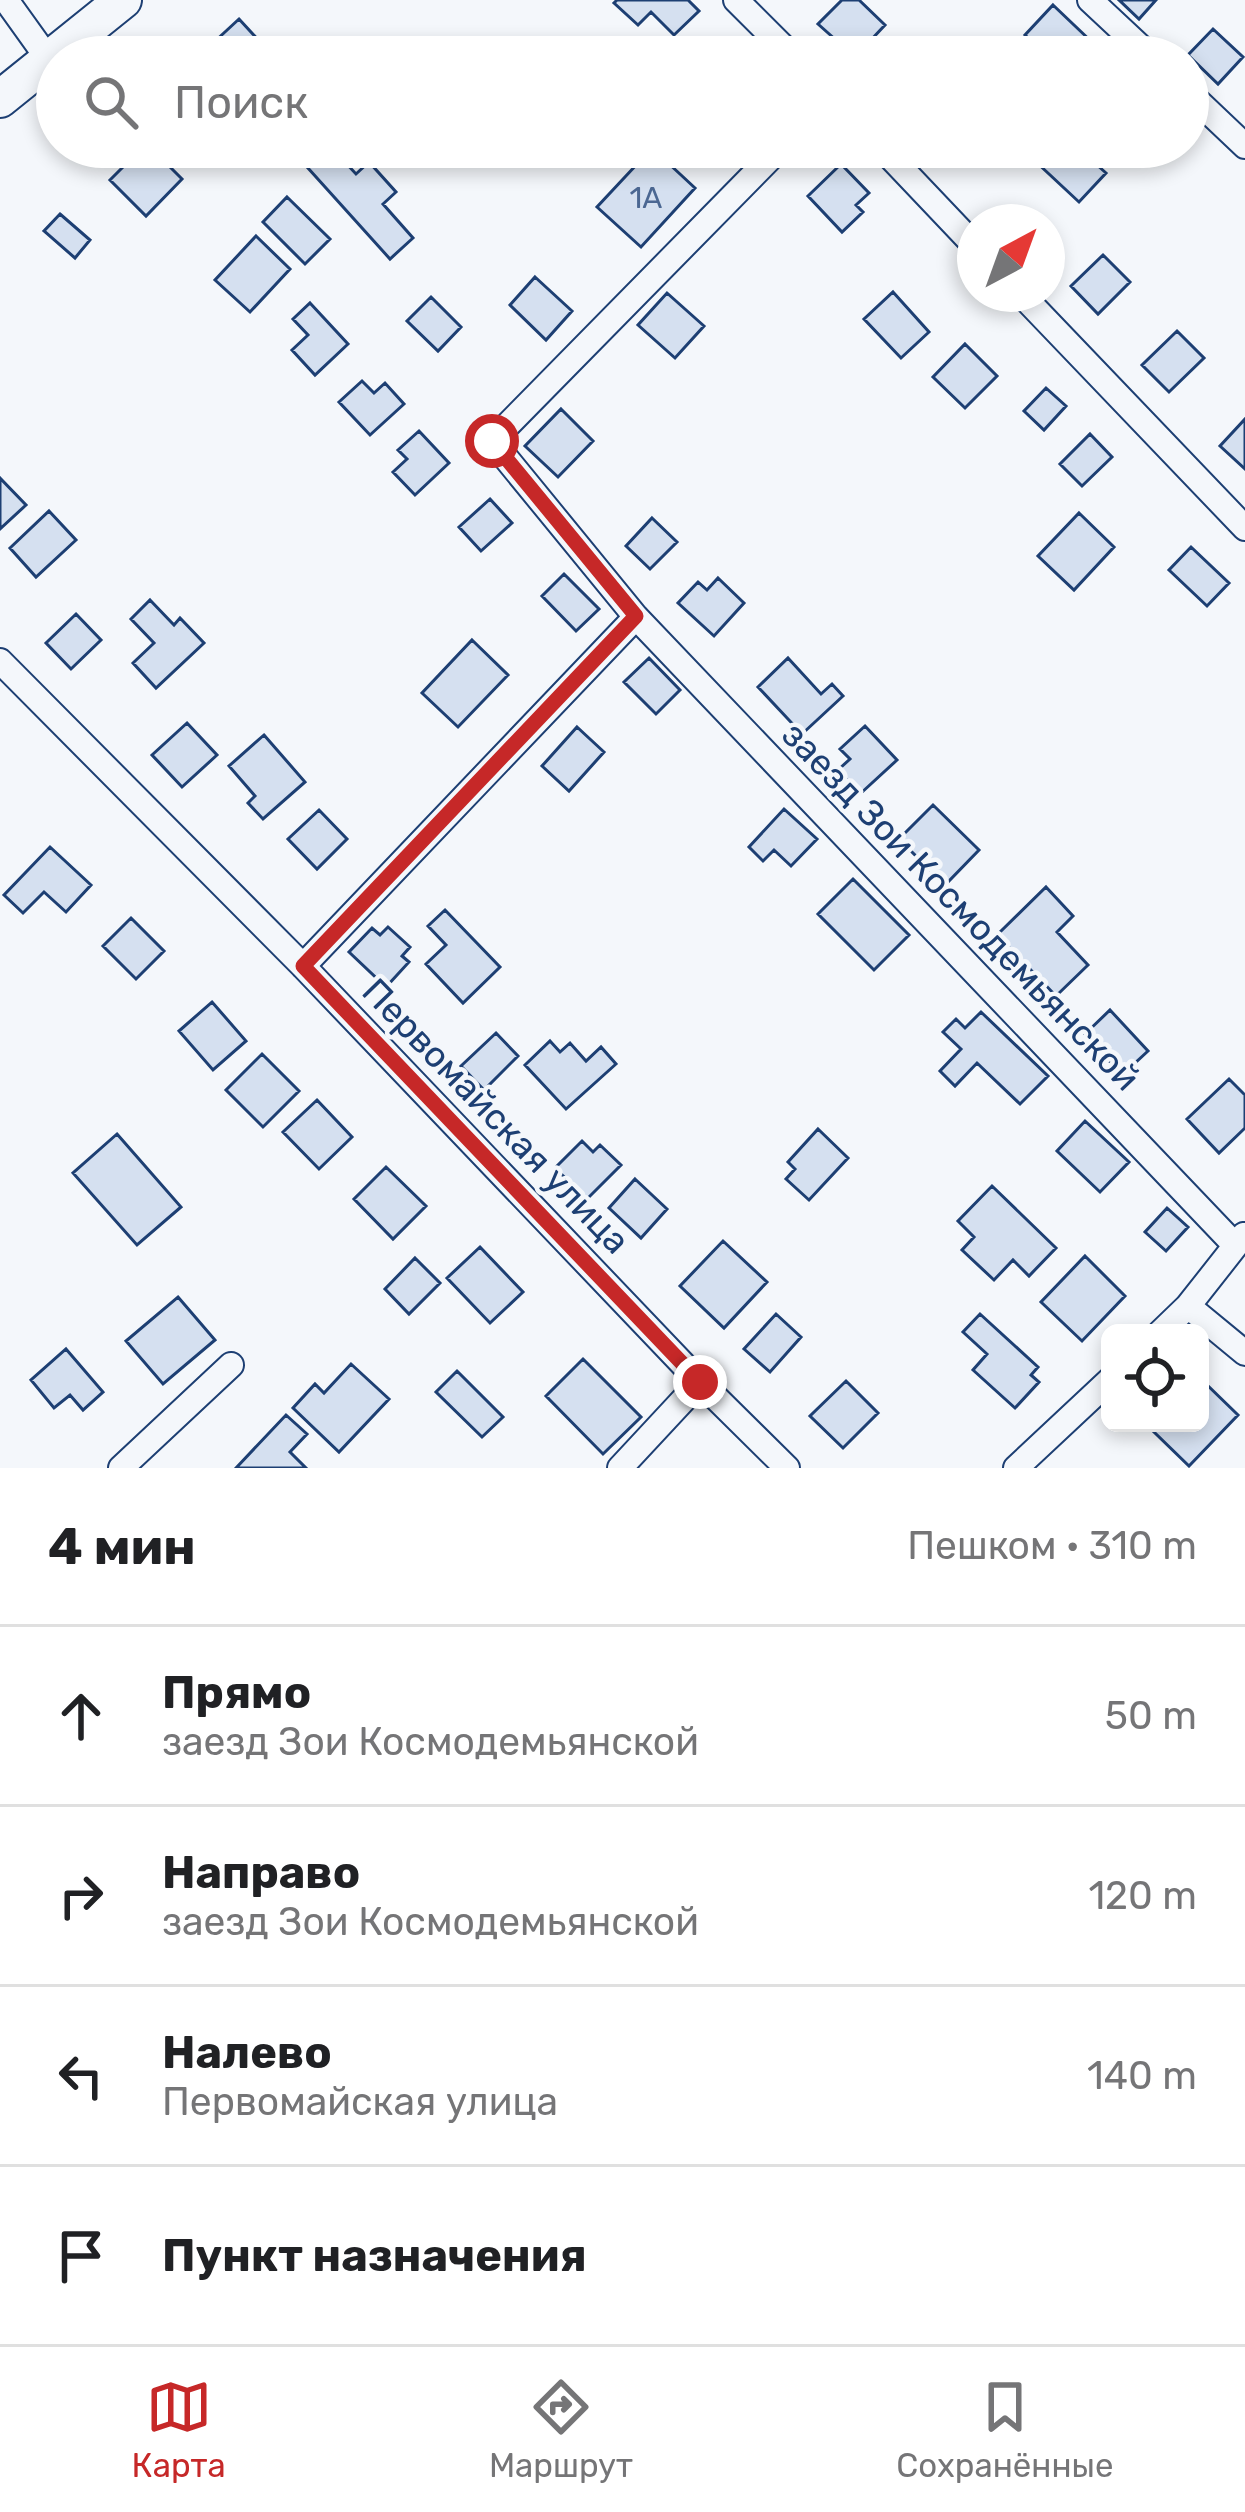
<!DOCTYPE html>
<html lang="ru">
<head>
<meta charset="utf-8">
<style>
	body { margin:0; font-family:Rubik,sans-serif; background:#f2f2f2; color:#202124 }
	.controls { position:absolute; right:36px; bottom:36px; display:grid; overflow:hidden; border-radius:18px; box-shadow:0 6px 18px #0003 }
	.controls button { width:108px; height:108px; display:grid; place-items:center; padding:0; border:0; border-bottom:3px solid #e0e0e0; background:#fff; color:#202124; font:60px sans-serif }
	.compass { position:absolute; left:957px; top:204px; width:108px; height:108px; border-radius:50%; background:#fff; box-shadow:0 6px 18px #0003; rotate:41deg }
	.stop { position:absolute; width:36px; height:36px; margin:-27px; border:9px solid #c62828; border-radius:50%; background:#fff }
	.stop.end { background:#c62828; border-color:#fff; box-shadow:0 3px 12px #0008 }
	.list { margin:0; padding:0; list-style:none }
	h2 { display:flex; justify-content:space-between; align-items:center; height:156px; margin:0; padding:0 48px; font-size:51px }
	h2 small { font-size:39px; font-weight:400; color:#757577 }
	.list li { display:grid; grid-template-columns:78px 1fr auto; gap:36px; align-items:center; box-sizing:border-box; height:180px; padding:0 48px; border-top:3px solid #e0e0e0 }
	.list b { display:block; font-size:45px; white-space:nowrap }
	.list p { margin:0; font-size:39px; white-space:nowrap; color:#757577 }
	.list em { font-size:39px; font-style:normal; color:#757577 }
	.icon { flex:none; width:66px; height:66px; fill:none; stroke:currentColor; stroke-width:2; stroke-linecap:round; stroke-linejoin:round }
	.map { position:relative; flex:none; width:1245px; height:1468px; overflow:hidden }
	.search { position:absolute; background:#fff; box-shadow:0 6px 18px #0003; left:36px; right:36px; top:36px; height:132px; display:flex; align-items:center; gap:30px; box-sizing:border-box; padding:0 42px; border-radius:66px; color:#757577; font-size:45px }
	.sheet { height:876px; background:#fff }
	nav { display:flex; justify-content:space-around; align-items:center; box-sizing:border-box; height:168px; border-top:3px solid #e0e0e0; background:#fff; font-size:33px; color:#757577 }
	nav a { display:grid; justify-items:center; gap:6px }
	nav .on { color:#c62828 }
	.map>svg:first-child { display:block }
	.building { fill:#d5e0f0; stroke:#1d3f73; stroke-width:3 }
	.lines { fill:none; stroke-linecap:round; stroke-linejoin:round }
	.street-casing { stroke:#1d3f73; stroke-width:28 }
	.secondary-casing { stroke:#1d3f73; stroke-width:40 }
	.street { stroke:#f4f7fb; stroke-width:24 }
	.secondary { stroke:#f4f7fb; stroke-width:36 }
	.route { stroke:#c62828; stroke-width:15 }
	.labels { text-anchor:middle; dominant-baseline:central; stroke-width:9; stroke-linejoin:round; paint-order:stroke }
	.number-label { font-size:30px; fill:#4b6792 }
	.street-label { font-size:36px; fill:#1d3f73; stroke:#f4f7fb }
</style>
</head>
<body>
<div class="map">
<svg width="1245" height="1468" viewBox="0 0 1245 1468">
	<rect width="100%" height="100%" fill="#f4f7fb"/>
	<path class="building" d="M617 0H688L699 11 674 35 651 12 638 25 614 3Z
		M842 0H859L885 25 855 57 818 24Z
		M1119 0H1156L1139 19Z
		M1053 5 1095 45 1084 57H1048L1025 35Z
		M239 19 274 57H198Z
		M1213 29 1243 57 1218 84 1188 55Z
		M721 40 738 57H704Z
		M143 147H150L182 179 146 216 110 180Z
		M289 147H331L356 174 369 162 396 192 383 204 413 238 390 259Z
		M1046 147H1077L1106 173 1079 202 1034 160Z
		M652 148 695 188 641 247 597 207Z
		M841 164 869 193 856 205 863 212 842 232 808 196Z
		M287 197 330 239 305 264 263 222Z
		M60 214 90 240 75 258 44 231Z
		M256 236 290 269 250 312 215 280Z
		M1103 255 1130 282 1098 314 1071 286Z
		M535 277 572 311 546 340 510 305Z
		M893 292 929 332 901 358 864 319Z
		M667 293 704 326 675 358 638 325Z
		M431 297 461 327 438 351 407 321Z
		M310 303 348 344 315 375 292 350 308 335 293 319Z
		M1177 331 1204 358 1169 392 1142 365Z
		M965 344 997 376 965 408 933 377Z
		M362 381 374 393 385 383 404 404 370 435 339 402Z
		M1046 388 1066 406 1044 430 1024 411Z
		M561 409 593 441 558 477 525 446Z
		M1245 419V469L1220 446Z
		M419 431 449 463 415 495 393 472 407 459 398 450Z
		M1090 434 1112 457 1082 486 1060 464Z
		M0 478 26 505 0 529Z
		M490 499 512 523 481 551 459 527Z
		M49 511 76 540 36 577 10 548Z
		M1079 513 1114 547 1074 590 1038 556Z
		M652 518 677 542 650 569 626 546Z
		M1191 547 1229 583 1207 606 1169 570Z
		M564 574 599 609 576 631 542 596Z
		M718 578 744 603 714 636 678 603 698 582 707 590Z
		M150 600 174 625 180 618 204 643 156 688 133 663 154 643 131 619Z
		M76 614 101 640 71 669 46 643Z
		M472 640 508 675 458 727 422 693Z
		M649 658 680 690 656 714 624 682Z
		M788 658 821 694 832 684 843 696 802 734 758 687Z
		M187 723 217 755 182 787 152 755Z
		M865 726 897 760 860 794 838 770 850 759 840 749Z
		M577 727 604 752 569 791 542 766Z
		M264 735 305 782 263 819 248 803 255 796 229 766Z
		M933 805 979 850 945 885 899 839Z
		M784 809 817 839 791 866 774 850 763 861 749 847Z
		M319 810 347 839 317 869 288 839Z
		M50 847 91 885 66 912 44 892 23 913 4 895Z
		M853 879 909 935 874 970 818 914Z
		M1046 887 1073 916 1057 932 1088 965 1056 996 997 935Z
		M445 910 500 967 463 1003 426 964 446 945 428 926Z
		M131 918 164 951 136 979 103 946Z
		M388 927 410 947 402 956 409 962 386 987 349 952 372 928 380 935Z
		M212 1002 246 1041 213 1070 179 1031Z
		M1110 1010 1148 1051 1122 1075 1085 1034Z
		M981 1012 1048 1076 1020 1104 977 1063 955 1086 940 1071 961 1049 943 1032 956 1019 965 1028Z
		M496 1033 518 1056 484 1090 461 1066Z
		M550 1041 560 1052 570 1043 586 1061 601 1047 616 1064 566 1109 525 1065Z
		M262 1054 299 1091 263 1127 226 1090Z
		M1229 1079 1245 1095V1128L1219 1153 1187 1119Z
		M317 1100 352 1137 319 1169 283 1132Z
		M1085 1121 1129 1162 1100 1192 1057 1151Z
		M818 1129 848 1158 809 1200 786 1179 795 1169 788 1162Z
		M117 1134 181 1207 137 1245 73 1173Z
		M582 1141 593 1152 600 1145 621 1165 587 1199 555 1168Z
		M386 1167 426 1206 393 1239 354 1199Z
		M635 1179 667 1209 641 1238 609 1208Z
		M992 1186 1056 1248 1029 1276 1013 1260 994 1280 962 1250 974 1237 958 1221Z
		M1167 1208 1188 1227 1166 1251 1145 1232Z
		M723 1241 767 1282 724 1328 680 1286Z
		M480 1247 523 1292 490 1323 447 1278Z
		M1085 1256 1125 1296 1082 1341 1041 1302Z
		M415 1258 440 1283 409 1314 385 1289Z
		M178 1297 215 1340 163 1384 126 1341Z
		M776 1314 801 1337 770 1372 744 1349Z
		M980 1314 1038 1367 1031 1375 1039 1382 1015 1408 973 1370 987 1354 963 1332Z
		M66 1349 103 1392 83 1410 70 1395 54 1408 31 1380Z
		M583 1359 641 1417 603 1454 546 1396Z
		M351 1364 389 1399 339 1452 293 1408 315 1384 324 1393Z
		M457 1371 503 1417 482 1437 436 1392Z
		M846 1381 878 1413 843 1448 810 1416Z
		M1203 1381 1238 1415 1189 1466 1154 1432 1163 1423H1200Z
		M286 1415 307 1434 290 1452 306 1468H236Z"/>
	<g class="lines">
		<defs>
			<path id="street" d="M6 0 49 60
				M736 0 793 57
				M1090 0 1151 57
				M1188 92 1245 146
				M781 147 492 441 636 617 1234 1244
				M881 147 975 246
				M1021 294 1245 528
				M0 661 303 966 700 1382 787 1468
				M303 966 636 617
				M1188 1306 1245 1353
				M1160 1333 1188 1306 1244 1235
				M121 1468 231 1365
				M620 1468 700 1382
				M1016 1468 1110 1380"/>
			<path id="secondary" d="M0 99 123 0"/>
		</defs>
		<use href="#street" class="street-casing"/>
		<use href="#secondary" class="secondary-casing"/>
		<use href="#street" class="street"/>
		<use href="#secondary" class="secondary"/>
	</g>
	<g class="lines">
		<path class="route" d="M492 441 636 616 303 966 700 1382"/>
	</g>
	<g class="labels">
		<g class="number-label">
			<text x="646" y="198">1А</text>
		</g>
		<g class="street-label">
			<text transform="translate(961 906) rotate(46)">заезд Зои Космодемьянской</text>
			<text transform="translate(496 1116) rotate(46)">Первомайская улица</text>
		</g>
	</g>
</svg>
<div class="controls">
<button><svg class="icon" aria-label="locate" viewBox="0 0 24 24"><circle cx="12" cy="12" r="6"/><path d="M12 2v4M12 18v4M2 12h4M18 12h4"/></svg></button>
</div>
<svg class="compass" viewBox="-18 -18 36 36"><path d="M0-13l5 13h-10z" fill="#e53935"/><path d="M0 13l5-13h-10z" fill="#757577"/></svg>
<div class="stop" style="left:492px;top:441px"></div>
<div class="stop end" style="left:700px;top:1382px"></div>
<div class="search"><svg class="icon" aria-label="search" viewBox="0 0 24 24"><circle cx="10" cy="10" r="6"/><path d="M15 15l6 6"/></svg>Поиск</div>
</div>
<section class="sheet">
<h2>4 мин<small>Пешком · 310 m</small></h2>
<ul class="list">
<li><svg class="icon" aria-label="ahead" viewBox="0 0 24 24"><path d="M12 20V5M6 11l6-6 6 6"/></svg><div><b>Прямо</b><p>заезд Зои Космодемьянской</p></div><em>50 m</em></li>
<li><svg class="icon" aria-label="right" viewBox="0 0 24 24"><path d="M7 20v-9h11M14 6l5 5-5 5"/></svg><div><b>Направо</b><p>заезд Зои Космодемьянской</p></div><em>120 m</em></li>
<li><svg class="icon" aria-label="left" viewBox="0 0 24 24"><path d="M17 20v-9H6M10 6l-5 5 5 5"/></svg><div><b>Налево</b><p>Первомайская улица</p></div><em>140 m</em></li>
<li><svg class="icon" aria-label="arrive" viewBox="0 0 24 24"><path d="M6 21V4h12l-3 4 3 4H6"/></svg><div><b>Пункт назначения</b></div></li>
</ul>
</section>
<nav>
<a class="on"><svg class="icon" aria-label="map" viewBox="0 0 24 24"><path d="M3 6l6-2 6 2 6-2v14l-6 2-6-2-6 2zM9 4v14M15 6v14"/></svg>Карта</a>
<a><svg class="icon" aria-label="directions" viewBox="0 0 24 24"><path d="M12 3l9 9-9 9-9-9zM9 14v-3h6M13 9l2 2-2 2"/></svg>Маршрут</a>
<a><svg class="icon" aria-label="saved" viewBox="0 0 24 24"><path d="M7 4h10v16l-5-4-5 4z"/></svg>Сохранённые</a>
</nav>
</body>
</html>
